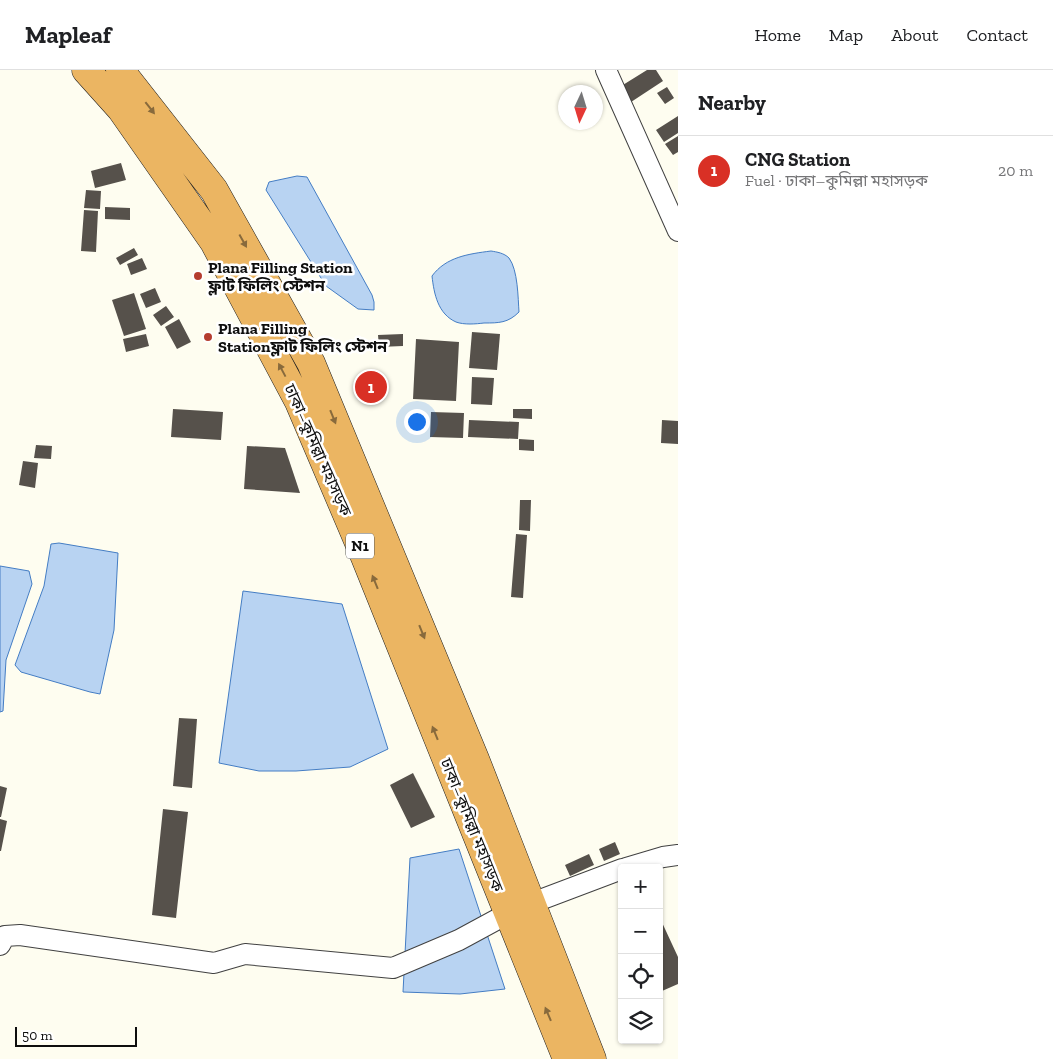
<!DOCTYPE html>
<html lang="en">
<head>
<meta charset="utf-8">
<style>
	body { margin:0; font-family:"Zilla Slab","Noto Sans Bengali",serif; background:#f2f2f2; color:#202124 }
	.controls { position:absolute; right:15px; bottom:15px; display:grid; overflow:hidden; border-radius:5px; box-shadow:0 1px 4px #0004 }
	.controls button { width:45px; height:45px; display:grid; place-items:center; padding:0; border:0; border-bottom:1px solid #e0e0e0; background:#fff; color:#202124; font:25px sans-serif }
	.compass { position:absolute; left:558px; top:15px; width:45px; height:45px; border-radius:50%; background:#fff; box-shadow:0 1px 4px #0004; rotate:184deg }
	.scale { position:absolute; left:15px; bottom:12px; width:122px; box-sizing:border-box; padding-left:5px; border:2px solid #0e0e0e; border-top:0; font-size:14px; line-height:18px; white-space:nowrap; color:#0e0e0e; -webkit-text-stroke:4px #fff; paint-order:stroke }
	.you { position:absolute; left:416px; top:351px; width:18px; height:18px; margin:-12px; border:4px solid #fff; border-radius:50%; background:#1a73e8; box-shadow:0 0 0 8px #1a73e833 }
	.badge { display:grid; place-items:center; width:32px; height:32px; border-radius:50%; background:#d93025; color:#fff; font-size:16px; font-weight:700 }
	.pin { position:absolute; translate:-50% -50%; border:2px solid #fff; box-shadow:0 1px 5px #0006 }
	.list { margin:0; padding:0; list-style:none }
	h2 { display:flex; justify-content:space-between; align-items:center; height:65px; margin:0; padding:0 20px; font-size:21px }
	h2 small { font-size:16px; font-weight:400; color:#757577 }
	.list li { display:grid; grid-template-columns:32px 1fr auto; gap:15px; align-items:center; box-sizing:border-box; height:70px; padding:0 20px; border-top:1px solid #e0e0e0 }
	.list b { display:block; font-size:19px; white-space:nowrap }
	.list p { margin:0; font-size:16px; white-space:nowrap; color:#757577 }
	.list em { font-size:16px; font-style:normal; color:#757577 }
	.icon { flex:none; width:28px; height:28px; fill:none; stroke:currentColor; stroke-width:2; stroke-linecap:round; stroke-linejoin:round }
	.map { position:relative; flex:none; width:678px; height:989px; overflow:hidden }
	header { display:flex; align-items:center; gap:30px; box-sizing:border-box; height:70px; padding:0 25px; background:#fff; border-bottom:1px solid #e0e0e0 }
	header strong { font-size:24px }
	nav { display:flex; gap:28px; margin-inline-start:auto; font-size:18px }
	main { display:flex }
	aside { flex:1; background:#fff }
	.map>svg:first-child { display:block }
	.water { fill:#b8d3f2; stroke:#447dc4 }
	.building { fill:#56514b }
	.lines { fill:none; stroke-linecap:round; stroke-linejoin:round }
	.minor-casing { stroke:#414141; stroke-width:22 }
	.highway-casing { stroke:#1f1f1f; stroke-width:29 }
	.minor { stroke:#fff; stroke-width:20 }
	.highway { stroke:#ebb562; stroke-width:28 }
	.oneway { fill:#886a3c }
	.poi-dot { fill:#b53d2f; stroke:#fff; stroke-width:2 }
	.labels { text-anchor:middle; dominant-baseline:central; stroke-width:5; stroke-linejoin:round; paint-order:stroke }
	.shield { fill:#fff; stroke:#565656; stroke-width:1 }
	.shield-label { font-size:15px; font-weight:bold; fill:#0e0e0e }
	.poi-label { font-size:16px; font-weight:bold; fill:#0e0e0e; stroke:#fff; text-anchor:start }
	.street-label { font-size:16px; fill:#0e0e0e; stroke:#fff }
</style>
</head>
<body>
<header>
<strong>Mapleaf</strong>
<nav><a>Home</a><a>Map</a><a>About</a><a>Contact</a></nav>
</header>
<main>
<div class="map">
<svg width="678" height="989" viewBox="0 0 678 989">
	<rect width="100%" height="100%" fill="#fefdf0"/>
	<path class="water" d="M297 106 307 107 372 225 374 232V240L358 239 326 216 266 120 269 112Z
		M491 181C497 182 504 183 509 188 518 200 518 228 519 242 508 253 499 253 484 253 476 254 464 255 456 252 438 244 434 224 432 206 446 187 468 184 491 181Z
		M59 473 118 483 114 560 100 624 90 622 21 602 15 595 44 516 51 474Z
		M0 496 29 501 32 514 6 590 3 641 0 642Z
		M243 521 342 534 388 679 350 697 296 701H259L219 693Z
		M459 779 505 919 460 924 403 922 410 788Z"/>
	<path class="building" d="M647 0H656L663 11 628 34 618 18Z
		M667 17 674 28 665 34 657 23Z
		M678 46V63L664 72 656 60Z
		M678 66V82L673 85 665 74Z
		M121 93 126 110 95 118 91 101Z
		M86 120 101 121 100 139 84 138Z
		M105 137 130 138V150L105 149Z
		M84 140 98 141 96 182 81 181Z
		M134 178 138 185 120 195 116 188Z
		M142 188 147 199 131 205 127 194Z
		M155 218 161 232 146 238 140 224Z
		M134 223 146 259 124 266 112 230Z
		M166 236 174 247 161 256 153 245Z
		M179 249 191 272 177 279 165 257Z
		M472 262 500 264 497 300 469 298Z
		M146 264 149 276 126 282 123 269Z
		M403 264V276L379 277 378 265Z
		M416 269 459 272 456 331 413 329Z
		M472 307 494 308 492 335 471 334Z
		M173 339 223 342 221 370 171 367Z
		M513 339H532V349L513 348Z
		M431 342 464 343 463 368 430 367Z
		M469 350 519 352 518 369 468 367Z
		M662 350 678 351V374L661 373Z
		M519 369 534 370V381L519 380Z
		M36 375 52 376 51 389 34 388Z
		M247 376 285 378 300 423 244 419Z
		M23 391 38 393 35 418 19 415Z
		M520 430H531L530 461 519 460Z
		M516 464 527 465 523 528 511 527Z
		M179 648 197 649 192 718 173 716Z
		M413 703 435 747 411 758 390 715Z
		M0 716 7 718 1 747H0Z
		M163 739 188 742 176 848 152 845Z
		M0 749 7 751 1 781H0Z
		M615 772 620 784 604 791 599 779Z
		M589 784 594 795 570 806 565 795Z
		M659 846 678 887V914L662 921 659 915Z"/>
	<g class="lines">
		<defs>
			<path id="minor" d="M606 0 678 161
				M626 798 663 787 678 785
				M532 833 622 799
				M0 875 5 866 20 865 214 893 245 884 393 898 459 870 507 844"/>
			<path id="highway" d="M86 0 121 39 214 172 299 332 365 487 567 989
				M120 0 214 120 311 293 475 689 592 989"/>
		</defs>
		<use href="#minor" class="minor-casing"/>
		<use href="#highway" class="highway-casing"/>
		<use href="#minor" class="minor"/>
		<use href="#highway" class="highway"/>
	</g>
	<defs><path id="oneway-solid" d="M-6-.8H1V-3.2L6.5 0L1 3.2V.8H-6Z" transform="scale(1.25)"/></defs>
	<g class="oneway">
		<use href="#oneway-solid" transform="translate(150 38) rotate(52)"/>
		<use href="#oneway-solid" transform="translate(243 171) rotate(61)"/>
		<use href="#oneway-solid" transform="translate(282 300) rotate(-118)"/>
		<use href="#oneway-solid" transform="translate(333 347) rotate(68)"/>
		<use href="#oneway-solid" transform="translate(375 512) rotate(-112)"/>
		<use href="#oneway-solid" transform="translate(422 562) rotate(68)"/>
		<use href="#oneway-solid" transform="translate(435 663) rotate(-112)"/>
		<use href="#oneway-solid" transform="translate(548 944) rotate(-113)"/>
	</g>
	<g class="poi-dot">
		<circle cx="198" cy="206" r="5"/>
		<circle cx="208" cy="267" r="5"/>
	</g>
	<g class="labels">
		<rect class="shield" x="346" y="463.5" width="28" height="25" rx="4"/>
		<g class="shield-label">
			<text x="360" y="476">N1</text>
		</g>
		<g class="poi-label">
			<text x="208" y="197">Plana Filling Station<tspan x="208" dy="18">ফ্লাট ফিলিং স্টেশন</tspan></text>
			<text x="218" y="258">Plana Filling<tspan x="218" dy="18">Stationফ্লাট ফিলিং স্টেশন</tspan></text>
		</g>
		<g class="street-label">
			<text transform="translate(318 380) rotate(66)">ঢাকা–কুমিল্লা মহাসড়ক</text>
			<text transform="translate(472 755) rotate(68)">ঢাকা–কুমিল্লা মহাসড়ক</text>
		</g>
	</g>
</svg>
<div class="controls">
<button>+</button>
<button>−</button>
<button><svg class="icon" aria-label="locate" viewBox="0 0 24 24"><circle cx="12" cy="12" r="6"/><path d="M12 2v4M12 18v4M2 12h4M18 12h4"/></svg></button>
<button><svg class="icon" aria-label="layers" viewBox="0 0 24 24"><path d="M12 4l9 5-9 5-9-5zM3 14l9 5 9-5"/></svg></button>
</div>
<svg class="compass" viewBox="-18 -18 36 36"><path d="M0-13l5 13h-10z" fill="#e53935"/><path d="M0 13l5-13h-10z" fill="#757577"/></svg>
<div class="scale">50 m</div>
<div class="you"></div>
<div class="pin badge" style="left:371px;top:317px">1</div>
</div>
<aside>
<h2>Nearby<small></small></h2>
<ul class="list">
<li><span class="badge">1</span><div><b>CNG Station</b><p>Fuel · ঢাকা–কুমিল্লা মহাসড়ক</p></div><em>20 m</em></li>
</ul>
</aside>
</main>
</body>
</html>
